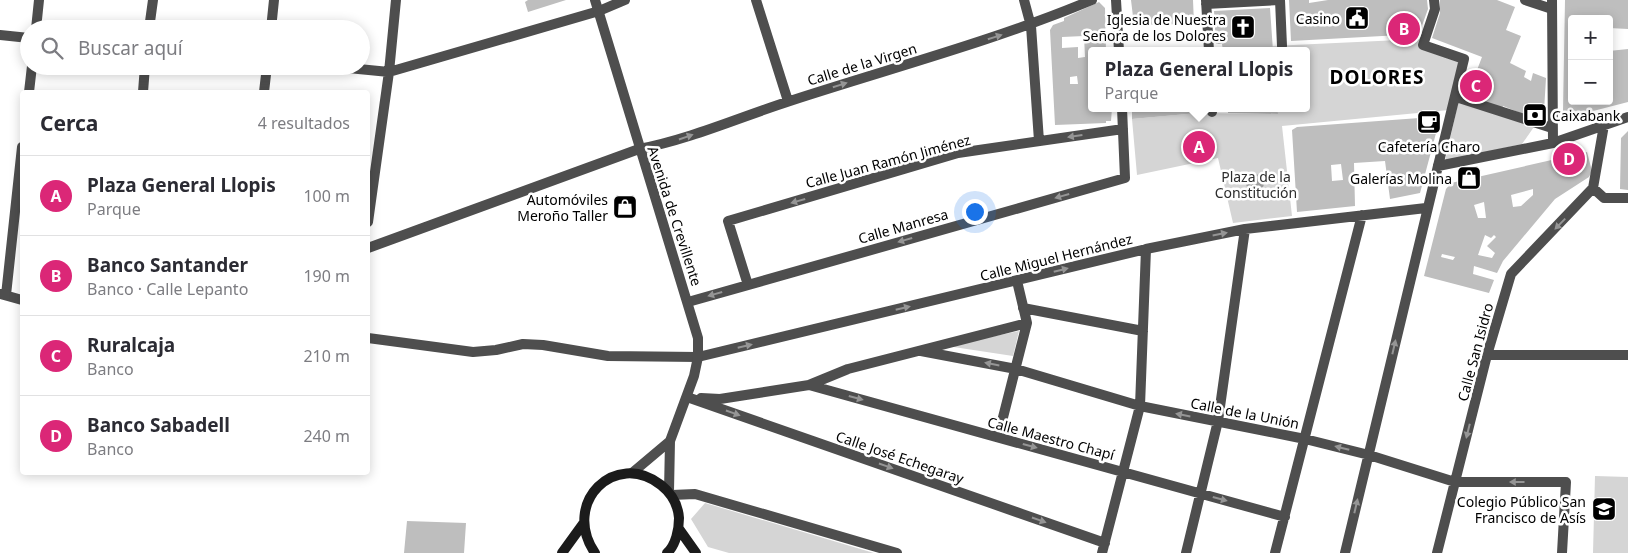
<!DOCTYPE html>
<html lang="es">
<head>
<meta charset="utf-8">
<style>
	body { margin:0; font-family:"Noto Sans",sans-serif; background:#f7f7f7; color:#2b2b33 }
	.controls { position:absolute; right:15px; top:15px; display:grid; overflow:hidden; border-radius:5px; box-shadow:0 2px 12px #0003 }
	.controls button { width:45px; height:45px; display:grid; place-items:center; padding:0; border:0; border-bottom:1px solid #e1e1e2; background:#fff; color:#2b2b33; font:25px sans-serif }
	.you { position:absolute; left:974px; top:211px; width:18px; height:18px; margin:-12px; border:4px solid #fff; border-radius:50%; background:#1a73e8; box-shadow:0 0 0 8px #1a73e833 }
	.badge { display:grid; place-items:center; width:32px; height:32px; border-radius:50%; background:#db2777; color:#fff; font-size:16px; font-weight:700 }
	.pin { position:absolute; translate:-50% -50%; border:2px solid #fff; box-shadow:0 1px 5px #0006 }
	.popup { position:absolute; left:1088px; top:47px; width:222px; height:65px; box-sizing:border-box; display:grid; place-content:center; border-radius:5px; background:#fff; filter:drop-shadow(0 1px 4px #0005); font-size:16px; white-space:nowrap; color:#7c7c81 }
	.popup b { font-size:19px; color:#2b2b33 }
	.popup::after { content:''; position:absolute; left:50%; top:100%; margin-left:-10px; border:10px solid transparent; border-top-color:#fff }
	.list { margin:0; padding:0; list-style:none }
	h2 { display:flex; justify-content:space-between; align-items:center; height:65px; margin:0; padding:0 20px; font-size:21px }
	h2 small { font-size:16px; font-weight:400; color:#7c7c81 }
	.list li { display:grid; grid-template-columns:32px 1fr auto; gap:15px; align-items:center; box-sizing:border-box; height:80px; padding:0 20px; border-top:1px solid #e1e1e2 }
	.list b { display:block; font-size:19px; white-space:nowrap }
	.list p { margin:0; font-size:16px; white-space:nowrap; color:#7c7c81 }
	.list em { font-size:16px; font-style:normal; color:#7c7c81 }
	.icon { flex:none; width:28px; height:28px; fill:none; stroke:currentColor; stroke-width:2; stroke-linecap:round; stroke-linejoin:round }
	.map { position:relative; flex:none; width:1628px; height:553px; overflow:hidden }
	.search { position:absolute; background:#fff; box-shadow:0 2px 12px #0003; left:20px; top:20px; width:350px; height:55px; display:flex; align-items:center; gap:12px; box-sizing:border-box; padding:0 18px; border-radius:28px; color:#7c7c81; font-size:19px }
	.panel { position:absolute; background:#fff; box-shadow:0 2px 12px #0003; left:20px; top:90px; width:350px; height:385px; border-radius:5px }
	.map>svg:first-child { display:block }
	.green { fill:#d5d5d5 }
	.water { fill:#9c9c9c }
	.building { fill:#bebebe; fill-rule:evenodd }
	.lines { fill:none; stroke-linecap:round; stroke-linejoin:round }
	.pedestrian { stroke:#4e4e4e; stroke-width:10 }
	.minor { stroke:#4e4e4e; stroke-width:10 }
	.tertiary { stroke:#4e4e4e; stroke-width:10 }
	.secondary { stroke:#1b1b1b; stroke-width:10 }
	.oneway { fill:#959595 }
	.labels { text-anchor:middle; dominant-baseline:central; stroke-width:5; stroke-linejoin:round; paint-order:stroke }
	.poi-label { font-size:14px; fill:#000; stroke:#fff; text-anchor:end }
	.street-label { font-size:14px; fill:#000; stroke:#fff }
	.park-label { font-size:14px; fill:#2c2c2c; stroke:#fff }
	.district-label { font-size:19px; font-weight:bold; letter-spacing:1px; fill:#000; stroke:#fff }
</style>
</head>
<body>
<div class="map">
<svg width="1628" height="553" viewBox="0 0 1628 553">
	<rect width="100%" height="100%" fill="#fff"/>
	<path class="green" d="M1421 39 1460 61 1449 110 1282 126 1292 216 1233 223 1218 158 1137 175 1132 119 1198 113 1277 114V108H1306V51H1273L1272 46Z
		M1459 99 1536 124 1522 144 1445 161Z
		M1019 331 1013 356 947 346Z
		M1595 476 1628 477V553H1593Z
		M705 503 874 553H729L708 547 691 519Z"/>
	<path class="water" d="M1246 183a9 9 0 1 1 18 0a9 9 0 1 1-18 0Z"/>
	<path class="building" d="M528 0H566L528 12 525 2Z
		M1131 0H1193L1194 24 1134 25Z
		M1289 0H1309V3L1328 0H1427L1428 9 1419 34 1291 41Z
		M1440 0H1497L1515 7 1506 30 1521 36 1510 63 1526 71 1524 77 1531 81 1533 73 1546 78 1544 111 1541 115 1536 118 1530 117 1503 106 1502 108 1467 96 1482 57 1432 38 1440 13Z
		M1565 0H1628V29L1609 28V19H1572V101H1609V51L1628 49V102L1570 117 1563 111Z
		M1099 2 1105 8 1106 51H1092V108H1112L1111 121H1106V123L1055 125 1050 30 1053 25 1064 21V18ZM1084 36 1085 57 1078 58V47L1062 48V37ZM1077 76 1078 84H1070V77Z
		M1270 8 1273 51H1223L1222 44H1216L1214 11Z
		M1132 108H1198V113L1132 119Z
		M1228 108H1277L1278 114 1228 113Z
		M1433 117 1439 122 1420 193 1390 199 1385 161 1354 163 1355 206 1297 212 1292 130 1297 127ZM1341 164 1343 180 1332 181 1331 165Z
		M1628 131V190L1620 189 1621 138Z
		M1587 152 1592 171 1589 177 1555 199 1503 261 1497 273 1474 266 1473 274 1494 280 1489 293 1424 276 1446 189 1451 183ZM1533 189V195L1521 206 1513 207 1511 195ZM1484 202 1486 218H1478L1474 205ZM1485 235 1491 238 1494 235 1496 237 1487 246 1495 253 1492 258 1478 255ZM1442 254 1455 257 1453 260 1441 257Z
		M407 521 466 523 464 553H404Z"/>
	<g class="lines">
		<path class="pedestrian" d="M1206 0 1209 51
			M1280 0 1282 46
			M1434 0 1435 9 1423 45 1464 59 1438 166
			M1525 0 1552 9
			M1206 4 1279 0
			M1456 97 1552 128
			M1212 108V112"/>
		<path class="minor" d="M756 0 788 101
			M1024 0 1031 26 1039 141
			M1116 0 1119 51
			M1552 0 1553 143
			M36 29 39 0
			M149 29 153 0
			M271 29 274 0
			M0 35 29 38
			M328 66 389 72 599 11 625 0
			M29 92 32 66
			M143 92 145 66
			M264 92 267 66
			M1604 125 1593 188 1604 198H1628
			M368 222 389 72 396 0
			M368 248 639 149C691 139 740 117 790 101 891 68 994 41 1092 0
			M748 285 728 221 958 153 1123 129
			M1 294 22 300
			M6 295 22 147
			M688 302 1125 178 1122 108
			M1023 308 1143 331
			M368 338 473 352 496 350 523 344 543 345 608 356 698 357 1146 249 1245 229 1426 208
			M921 351 1016 369 1140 406 1305 439 1369 455 1455 482H1566L1562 553
			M1487 355H1628
			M809 385 1285 517
			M687 397 1105 543
			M701 398 720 399 809 385 848 369 1027 323
			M998 437 1027 323 1017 281
			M672 495 695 494 897 553
			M1102 553 1140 406 1146 249
			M1186 553 1218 421 1245 229
			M1275 553 1362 215
			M1345 553 1438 166 1553 143 1628 117
			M1437 553 1487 355 1511 274 1593 188"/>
		<path class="tertiary" d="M595 0 698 338V357L694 376 670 441 669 491
			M632 473 670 441"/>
		<path class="secondary" d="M679 529 696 553
			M562 553 583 524
			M595 553C561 503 615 449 661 485 671 493 678 504 679 518 679 529 676 545 667 553"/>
	</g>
	<defs><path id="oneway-solid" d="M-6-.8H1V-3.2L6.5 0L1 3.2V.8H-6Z" transform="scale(1.25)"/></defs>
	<g class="oneway">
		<use href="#oneway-solid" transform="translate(995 37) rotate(-17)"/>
		<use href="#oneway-solid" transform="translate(840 85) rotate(-17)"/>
		<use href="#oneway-solid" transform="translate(1075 136) rotate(172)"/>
		<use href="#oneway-solid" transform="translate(686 137) rotate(-19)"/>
		<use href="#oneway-solid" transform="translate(1062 196) rotate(164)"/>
		<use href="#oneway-solid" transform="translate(798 201) rotate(164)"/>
		<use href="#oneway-solid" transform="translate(1560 224) rotate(134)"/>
		<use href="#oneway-solid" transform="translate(1220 234) rotate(-11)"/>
		<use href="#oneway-solid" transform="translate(905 240) rotate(164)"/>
		<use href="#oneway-solid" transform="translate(1061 270) rotate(-14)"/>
		<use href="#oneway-solid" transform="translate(715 294) rotate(164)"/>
		<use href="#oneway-solid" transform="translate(903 308) rotate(-13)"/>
		<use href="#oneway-solid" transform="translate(745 346) rotate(-13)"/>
		<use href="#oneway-solid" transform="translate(1394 347) rotate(-77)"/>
		<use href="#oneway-solid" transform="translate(992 364) rotate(-169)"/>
		<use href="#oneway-solid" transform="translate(856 398) rotate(15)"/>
		<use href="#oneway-solid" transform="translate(733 413) rotate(19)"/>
		<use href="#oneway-solid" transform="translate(1183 415) rotate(-169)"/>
		<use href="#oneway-solid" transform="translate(1468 431) rotate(104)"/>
		<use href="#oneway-solid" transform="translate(1030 446) rotate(15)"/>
		<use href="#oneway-solid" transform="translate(1342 448) rotate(-166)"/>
		<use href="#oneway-solid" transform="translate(886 466) rotate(19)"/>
		<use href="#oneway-solid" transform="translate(1517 482) rotate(-180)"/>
		<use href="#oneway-solid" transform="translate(1220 499) rotate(15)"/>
		<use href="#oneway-solid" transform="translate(1356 506) rotate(-77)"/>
		<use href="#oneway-solid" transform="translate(1039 520) rotate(19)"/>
	</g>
	<defs>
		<symbol id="civic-square" viewBox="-11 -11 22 22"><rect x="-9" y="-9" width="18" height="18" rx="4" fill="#000" stroke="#fff"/><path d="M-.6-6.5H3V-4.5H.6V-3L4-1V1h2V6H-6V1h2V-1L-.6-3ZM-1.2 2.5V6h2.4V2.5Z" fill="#fff"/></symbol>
		<symbol id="church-square" viewBox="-11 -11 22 22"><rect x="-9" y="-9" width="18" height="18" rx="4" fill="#000" stroke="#fff"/><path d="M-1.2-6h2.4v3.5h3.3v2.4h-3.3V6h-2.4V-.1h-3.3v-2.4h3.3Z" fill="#fff"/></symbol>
		<symbol id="bank-square" viewBox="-11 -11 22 22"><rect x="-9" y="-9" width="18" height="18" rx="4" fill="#000" stroke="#fff"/><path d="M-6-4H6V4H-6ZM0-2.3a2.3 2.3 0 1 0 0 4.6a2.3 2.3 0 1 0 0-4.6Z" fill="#fff"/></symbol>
		<symbol id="cafe-square" viewBox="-11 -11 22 22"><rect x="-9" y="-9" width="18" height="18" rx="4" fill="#000" stroke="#fff"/><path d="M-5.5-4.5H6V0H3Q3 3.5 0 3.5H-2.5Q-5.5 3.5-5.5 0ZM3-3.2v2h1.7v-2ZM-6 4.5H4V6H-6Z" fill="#fff"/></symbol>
		<symbol id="shop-square" viewBox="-11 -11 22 22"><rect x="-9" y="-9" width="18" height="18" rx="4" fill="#000" stroke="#fff"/><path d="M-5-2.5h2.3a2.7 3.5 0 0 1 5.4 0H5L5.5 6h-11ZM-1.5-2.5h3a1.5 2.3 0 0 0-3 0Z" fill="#fff"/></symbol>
		<symbol id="school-square" viewBox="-11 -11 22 22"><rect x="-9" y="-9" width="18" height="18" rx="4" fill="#000" stroke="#fff"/><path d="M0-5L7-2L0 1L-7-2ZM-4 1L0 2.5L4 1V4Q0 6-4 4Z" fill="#fff"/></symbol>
	</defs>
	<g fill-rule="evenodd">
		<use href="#civic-square" x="1343" y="4" width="28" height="28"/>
		<use href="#church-square" x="1229" y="13" width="28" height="28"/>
		<use href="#bank-square" x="1521" y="101" width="28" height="28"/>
		<use href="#cafe-square" x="1415" y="108" width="28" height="28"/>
		<use href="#shop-square" x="1455" y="164" width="28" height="28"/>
		<use href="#shop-square" x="611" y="193" width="28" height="28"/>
		<use href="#school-square" x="1590" y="495" width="28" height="28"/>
	</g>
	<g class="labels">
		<g class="poi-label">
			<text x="1340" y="18">Casino</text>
			<text x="1226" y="19">Iglesia de Nuestra<tspan x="1226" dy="16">Señora de los Dolores</tspan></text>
			<text x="1552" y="115" text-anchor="start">Caixabank</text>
			<text x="1429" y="146" text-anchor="middle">Cafetería Charo</text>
			<text x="1452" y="178">Galerías Molina</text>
			<text x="608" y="199">Automóviles<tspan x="608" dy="16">Meroño Taller</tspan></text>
			<text x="1586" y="501">Colegio Público San<tspan x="1586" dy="16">Francisco de Asís</tspan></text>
		</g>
		<g class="street-label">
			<text transform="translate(862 64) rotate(-17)">Calle de la Virgen</text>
			<text transform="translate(888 161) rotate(-15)">Calle Juan Ramón Jiménez</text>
			<text transform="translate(675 216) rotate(72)">Avenida de Crevillente</text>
			<text transform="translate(903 226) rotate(-16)">Calle Manresa</text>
			<text transform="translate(1056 257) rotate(-14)">Calle Miguel Hernández</text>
			<text transform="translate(1475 352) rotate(-75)">Calle San Isidro</text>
			<text transform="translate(1245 413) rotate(11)">Calle de la Unión</text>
			<text transform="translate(1051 438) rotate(15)">Calle Maestro Chapí</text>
			<text transform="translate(900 457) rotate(19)">Calle José Echegaray</text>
		</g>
		<g class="park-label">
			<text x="1256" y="176">Plaza de la<tspan x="1256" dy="16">Constitución</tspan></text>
		</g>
		<g class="district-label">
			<text x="1377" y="77">DOLORES</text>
		</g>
	</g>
</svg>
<div class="controls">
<button>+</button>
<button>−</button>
</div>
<div class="you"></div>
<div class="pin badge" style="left:1199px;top:147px">A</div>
<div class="popup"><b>Plaza General Llopis</b>Parque</div>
<div class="pin badge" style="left:1404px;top:29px">B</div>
<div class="pin badge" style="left:1476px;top:86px">C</div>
<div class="pin badge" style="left:1569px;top:159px">D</div>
<div class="search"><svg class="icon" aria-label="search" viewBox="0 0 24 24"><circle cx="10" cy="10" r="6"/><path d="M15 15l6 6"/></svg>Buscar aquí</div>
<section class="panel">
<h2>Cerca<small>4 resultados</small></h2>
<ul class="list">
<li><span class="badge">A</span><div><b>Plaza General Llopis</b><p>Parque</p></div><em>100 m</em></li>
<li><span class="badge">B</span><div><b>Banco Santander</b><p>Banco · Calle Lepanto</p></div><em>190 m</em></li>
<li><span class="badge">C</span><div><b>Ruralcaja</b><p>Banco</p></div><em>210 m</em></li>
<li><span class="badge">D</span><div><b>Banco Sabadell</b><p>Banco</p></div><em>240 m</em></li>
</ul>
</section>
</div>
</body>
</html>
